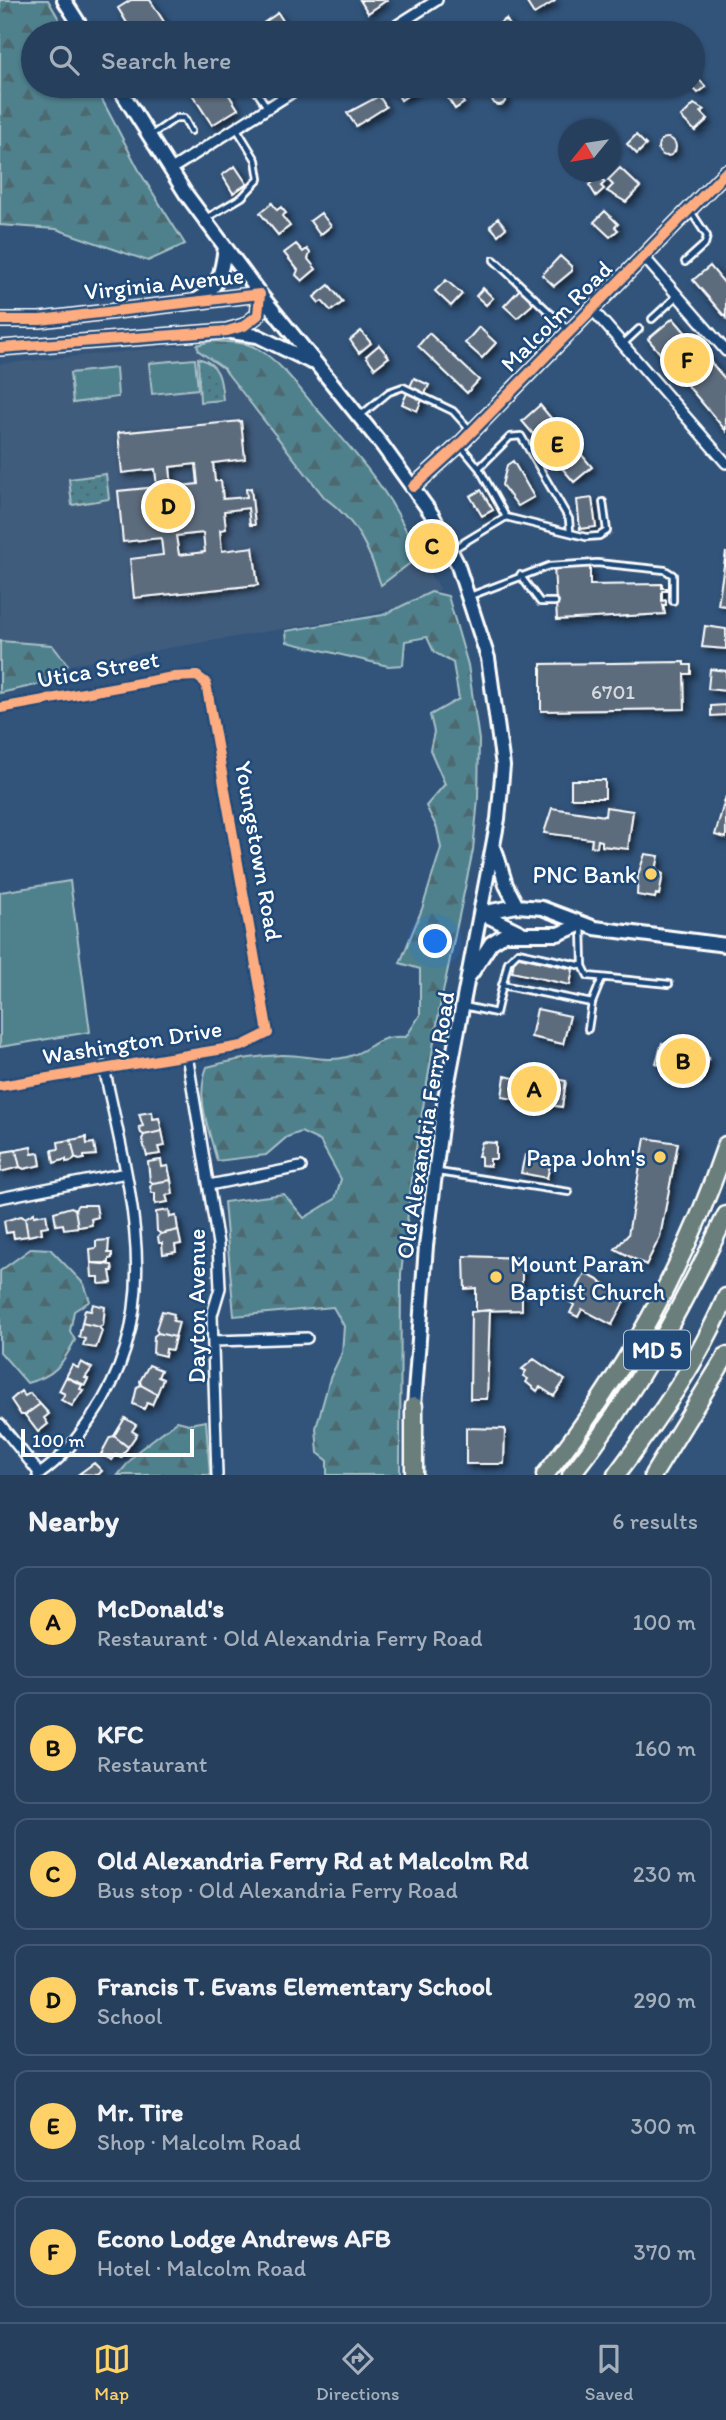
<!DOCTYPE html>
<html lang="en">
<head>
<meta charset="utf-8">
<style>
	body { margin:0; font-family:Itim,sans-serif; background:#324a65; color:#f1f3f6 }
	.compass { position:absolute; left:558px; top:119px; width:63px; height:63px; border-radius:50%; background:#263f5c; box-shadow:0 2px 5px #0004; rotate:240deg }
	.scale { position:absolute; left:21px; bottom:18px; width:173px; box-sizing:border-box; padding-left:7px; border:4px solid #fff; border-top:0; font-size:19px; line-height:24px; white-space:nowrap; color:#fff; -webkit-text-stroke:5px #1f4a7a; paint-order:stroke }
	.you { position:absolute; left:436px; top:942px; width:24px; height:24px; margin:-18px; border:5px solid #fff; border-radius:50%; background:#1a73e8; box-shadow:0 0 0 10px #1a73e833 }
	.badge { display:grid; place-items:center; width:46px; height:46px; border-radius:50%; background:#ffd166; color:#111; font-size:23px; font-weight:700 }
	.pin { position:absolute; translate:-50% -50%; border:4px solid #fff; box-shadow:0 2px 7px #0006 }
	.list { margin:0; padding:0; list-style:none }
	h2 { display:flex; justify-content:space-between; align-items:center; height:91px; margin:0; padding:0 28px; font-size:30px }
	h2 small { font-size:23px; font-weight:400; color:#a4afbb }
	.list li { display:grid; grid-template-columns:46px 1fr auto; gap:21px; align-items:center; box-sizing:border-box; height:112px; margin:0 14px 14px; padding:0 14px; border:2px solid #425872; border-radius:14px }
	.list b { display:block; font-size:26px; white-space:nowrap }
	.list p { margin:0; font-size:23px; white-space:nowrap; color:#a4afbb }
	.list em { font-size:23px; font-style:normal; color:#a4afbb }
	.icon { flex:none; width:38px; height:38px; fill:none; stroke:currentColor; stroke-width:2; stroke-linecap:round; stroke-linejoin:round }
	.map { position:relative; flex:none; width:726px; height:1475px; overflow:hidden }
	.search { position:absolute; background:#263f5c; box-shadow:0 2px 5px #0004; left:21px; right:21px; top:21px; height:77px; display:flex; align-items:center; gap:18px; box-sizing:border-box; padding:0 24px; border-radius:38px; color:#a4afbb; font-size:26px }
	.sheet { height:847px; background:#263f5c }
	nav { display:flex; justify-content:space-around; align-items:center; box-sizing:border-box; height:98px; border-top:2px solid #425872; background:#263f5c; font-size:19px; color:#a4afbb }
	nav a { display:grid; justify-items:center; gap:4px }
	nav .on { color:#ffd166 }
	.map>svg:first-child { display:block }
	.built { fill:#3f5b7c }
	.green { fill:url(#green-dots); stroke:#a7c0c6; stroke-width:2 }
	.forest { fill:url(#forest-firs); stroke:#a7c0c6; stroke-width:2 }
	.pitch { fill:#4f818d; stroke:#a7c0c6; stroke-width:2 }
	.building { fill:#5d6c7d; stroke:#fff; stroke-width:2; fill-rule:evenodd; filter:url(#shadow) }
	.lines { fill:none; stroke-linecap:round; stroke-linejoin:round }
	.lane-casing { stroke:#fff; stroke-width:10 }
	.street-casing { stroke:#fff; stroke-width:14 }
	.secondary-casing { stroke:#fff; stroke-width:18 }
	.highway-casing { stroke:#fff; stroke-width:21 }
	.lane { stroke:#1f4a7a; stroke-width:4.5 }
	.street { stroke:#1f4a7a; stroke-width:9 }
	.secondary { stroke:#1f4a7a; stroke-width:12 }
	.highway { stroke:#6b7f7c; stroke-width:16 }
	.cycleway-casing { stroke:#1f4a7a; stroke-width:15 }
	.cycleway { stroke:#ffac80; stroke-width:10 }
	.poi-dot { fill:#ffd166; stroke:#1f4a7a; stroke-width:2.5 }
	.labels { text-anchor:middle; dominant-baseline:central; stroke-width:5; stroke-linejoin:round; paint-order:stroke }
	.number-label { font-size:21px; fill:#d6dade }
	.shield { fill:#1f4a7a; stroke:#bcc9d7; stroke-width:2 }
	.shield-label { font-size:23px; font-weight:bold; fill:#fff }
	.street-label { font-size:24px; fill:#fff; stroke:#1f4a7a }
	.poi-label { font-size:24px; fill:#fff; stroke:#1f4a7a; text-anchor:end }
</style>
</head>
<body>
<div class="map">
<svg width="726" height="1475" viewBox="0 0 726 1475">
	<defs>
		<pattern id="green-dots" width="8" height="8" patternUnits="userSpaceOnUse" patternTransform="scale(1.75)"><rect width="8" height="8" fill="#4f818d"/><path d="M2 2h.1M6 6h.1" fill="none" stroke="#4e6970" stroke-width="1.8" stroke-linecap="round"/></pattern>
		<pattern id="forest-firs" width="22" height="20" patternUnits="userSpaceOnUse" patternTransform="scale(1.75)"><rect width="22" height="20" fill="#4f818d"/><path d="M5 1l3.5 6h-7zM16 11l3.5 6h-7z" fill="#4e6970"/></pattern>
		<filter id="shadow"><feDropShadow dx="3.5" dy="3.5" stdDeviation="3.5" flood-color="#0009"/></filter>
	</defs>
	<rect width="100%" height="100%" fill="#32547b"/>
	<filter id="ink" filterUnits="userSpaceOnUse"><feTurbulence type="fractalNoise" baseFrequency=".0143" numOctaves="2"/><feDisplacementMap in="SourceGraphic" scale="14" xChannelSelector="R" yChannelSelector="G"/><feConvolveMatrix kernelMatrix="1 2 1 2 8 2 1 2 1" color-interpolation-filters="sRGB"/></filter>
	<g filter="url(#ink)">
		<path class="built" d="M189 345H197L199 351 223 368 325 498 346 513 372 558 381 585 417 558 441 589 418 601 371 614 68 665 52 645 0 641V364Z"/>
		<path class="green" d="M198 358C220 364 221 379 223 400L200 402Z
			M106 474 109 499 72 505 69 479Z"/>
		<path class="forest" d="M0 0H48L67 33H33V86H95L141 174 185 244 148 261 56 229 0 225Z
			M211 341C226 342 245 341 258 349 282 363 298 387 315 407 356 454 398 498 417 558L381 585C369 549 357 521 325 498L223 368 199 351 197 345Z
			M431 592 448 596 468 665 479 740 478 799 473 850 440 1006 414 1161 401 1274 400 1475H327V1460L318 1453 316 1428 330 1378 342 1353 344 1326 333 1307 234 1316 224 1202 284 1194 304 1218 335 1199 341 1179 320 1141 301 1132 287 1137 266 1155 217 1161C209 1130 195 1097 207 1067 231 1060 257 1056 282 1055 302 1054 327 1063 347 1057 373 1050 376 1034 406 1037L420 1015V969L400 963 422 909 441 848 437 828 426 806 445 784 430 750 434 732 430 715 459 699 453 663 434 652 427 637 405 641 403 665 388 666 287 642 286 631 383 615Z
			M0 641 52 645 68 665 54 681 0 693Z
			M32 1248 50 1249 84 1284 90 1301 74 1311 70 1331 75 1340C62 1365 55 1376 27 1383L0 1352V1271Z
			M177 1421 189 1424 206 1421 210 1475H118L138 1451Z"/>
		<path class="pitch" d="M195 359 198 389 152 394 149 363Z
			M116 368 118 397 73 403 70 373Z
			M70 881 90 1032 0 1047V892Z"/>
		<path class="building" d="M131 0H150L168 28 158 33H133L118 8Z
			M360 0H387L368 13Z
			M531 0H555V1L534 14 527 3Z
			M278 13 291 33H259L256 28Z
			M506 19 514 32 485 33Z
			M693 73 706 87 698 93 691 86Z
			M198 86H223L238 109 212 125 190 91Z
			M397 86H422L401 100 394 88Z
			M452 86 464 103 455 109 441 87Z
			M492 98a7 7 0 1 1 14 0a7 7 0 1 1-14 0Z
			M379 96 386 107 356 126 347 113Z
			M694 104 704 110 701 112 708 119 695 131 681 117Z
			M636 135 646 145 637 154 627 144Z
			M658 147a9 9 0 1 1 18 0a9 9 0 1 1-18 0Z
			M235 166 247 184 233 193 222 175Z
			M620 168 640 187 626 202 607 191 613 185 608 180Z
			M598 176 605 182 601 186 604 189 596 196 589 185Z
			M272 203 277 210 281 207 286 213 282 216 290 226 278 235 260 213Z
			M605 211 618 224 615 227 618 230 610 237 594 222Z
			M321 213 331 226 320 235 310 221Z
			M498 218 506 228 498 235 490 226Z
			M296 244 303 252 307 249 310 253 308 259 316 269 302 281 296 275 298 270 284 253Z
			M560 256 572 267V271L554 286 542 275Z
			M710 266 726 285V318L693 280Z
			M446 280 462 294 451 306 435 291Z
			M329 285 343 302 331 311 322 301 319 303 314 297Z
			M483 288 493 298 486 305 476 296Z
			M520 289 533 300 532 305 517 318 504 306Z
			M673 318 726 380V431L648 339Z
			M479 327 496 343 482 358 465 343Z
			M361 331 371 343 359 353 350 340Z
			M429 333 479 380 467 393 418 346Z
			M379 345 389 357 375 368 366 356Z
			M414 378 429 385 417 411 402 404Z
			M540 405 592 467 574 482 522 421Z
			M241 421 245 459 213 463 215 481H221L223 499 247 497 246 489 251 488 255 525H250L248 508 224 511 226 529 220 530 222 551 253 547 258 585 134 598 130 559 163 555 161 538 123 542 118 491 157 487 155 469 122 473 118 433ZM196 464 198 484 172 487 170 467ZM203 533 205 552 179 555 176 536Z
			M513 461 534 497 518 506 502 485 507 465Z
			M481 490 493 510 482 516 470 496Z
			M592 498 596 527 580 529 577 500Z
			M726 552V606L718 605Z
			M554 566H590V585L662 584V588H667V591H662V601L666 600V605H663L665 614 557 620Z
			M705 626 726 629V649L702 647Z
			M684 662V665H691V674H684L685 709 541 711V664Z
			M710 669 726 671V691L708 689Z
			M726 705V715L711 716V706Z
			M571 780H605V798H571Z
			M726 796V838L715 835Z
			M606 807 633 811 628 849 602 846V841L598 840 597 847 591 846 592 839 544 833 552 808 605 816Z
			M645 854 659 856 656 870 663 874 659 895 656 894 655 898 637 895 638 875Z
			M515 956 573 969 570 985 512 972Z
			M537 1009 570 1016 563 1044 531 1037Z
			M662 1043 709 1058 702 1079 656 1063Z
			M519 1072 566 1081 562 1107 502 1097 505 1076 518 1079Z
			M152 1112 153 1119 159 1118 162 1131 144 1135 141 1133 139 1127 143 1126 139 1114Z
			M162 1131 165 1146 158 1147 160 1154 147 1156 142 1139 144 1135Z
			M86 1137 87 1144 94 1143 96 1155 84 1156V1159L79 1160 75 1157 71 1140Z
			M645 1138 678 1143 660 1237 646 1265 615 1249 628 1235Z
			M71 1140 75 1157 72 1161 66 1162V1159L54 1163 52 1150 59 1149 58 1142Z
			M482 1142 496 1143V1159H490V1166L481 1165V1156H478Z
			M31 1147 32 1154 39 1153 41 1165 24 1169 20 1167 16 1150Z
			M16 1150 20 1167 0 1172 3 1152Z
			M525 1155 551 1161 547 1178 521 1173Z
			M161 1160 162 1167 168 1166 171 1180 153 1183 150 1181 148 1162Z
			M171 1180 173 1194 166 1195 168 1202 155 1204V1193H152L150 1187 153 1183Z
			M78 1205H96L98 1217 91 1219 92 1225 78 1227 75 1209Z
			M71 1207 75 1209 78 1227 64 1229 63 1224 56 1225 54 1212Z
			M169 1210 170 1217 176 1216 178 1230 161 1234 157 1231 156 1212Z
			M34 1213V1216L46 1214 48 1226 41 1227 42 1233 28 1236 25 1218Z
			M21 1216 25 1218 28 1236 14 1238 13 1232 6 1233 4 1221Z
			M178 1230 181 1244 175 1245 176 1252 163 1254 162 1243H159L158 1237 161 1234Z
			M109 1240 108 1253H112V1258L109 1259V1263H91L90 1249 96 1248V1241Z
			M464 1256 522 1258V1310L476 1311V1288L465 1289Z
			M91 1263 112 1265 113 1271H110L112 1283 99 1284V1277H92Z
			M585 1273 627 1296 612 1325 582 1309 578 1317 570 1313 574 1305 570 1302Z
			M93 1304 105 1307 103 1325 99 1327 82 1323 85 1310 91 1311Z
			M490 1310 487 1399H470L471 1312Z
			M162 1311 174 1314 173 1321 179 1322 175 1337 158 1333 156 1329Z
			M82 1323 99 1327 102 1331 96 1348 83 1346 85 1339 79 1337Z
			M158 1333 175 1337 172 1350 166 1349 165 1356 153 1353 154 1336Z
			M534 1359 565 1380 554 1396 540 1387 537 1391 526 1382 528 1379 523 1376 526 1371 522 1369Z
			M81 1362 92 1368 85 1378 88 1379 85 1385 66 1377 72 1365 78 1368Z
			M149 1365 161 1370 158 1377 163 1379 157 1394 141 1385 140 1381Z
			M66 1377 82 1385 80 1389 83 1390 72 1406 61 1400 65 1394 59 1391Z
			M141 1385 157 1394 152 1405 147 1403 144 1409 133 1404 137 1387Z
			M21 1391 25 1396 30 1393 40 1404 25 1415H21L11 1400Z
			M40 1404 49 1414 44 1418 48 1424 38 1432 25 1415Z
			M125 1418 136 1425 132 1431 137 1434 128 1447 114 1436Z
			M466 1428 505 1429 504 1464H466Z
			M114 1436 128 1447 121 1458 116 1455 112 1460 101 1454 110 1437Z
			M94 1463 102 1471 98 1475 79 1474Z"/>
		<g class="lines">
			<defs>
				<path id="lane" d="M253 86 267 107
					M150 136 176 118H184L191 131
					M205 219 242 197 259 179 256 160 237 129
					M494 260 569 331
					M685 262 705 244 707 236 690 210
					M652 319 677 296
					M623 344 639 329
					M360 416 389 392 403 387 453 411 471 431
					M460 445 479 468 510 437 521 436 569 519 570 532
					M506 517 586 537 599 536 607 531 603 502
					M453 549 506 517 479 468
					M520 575 540 602H555
					M470 596 549 566 597 563 665 570 673 575V601
					M582 925 583 966
					M502 985 592 1003 602 978
					M464 1006 496 1013 508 962 518 952 583 966 588 976 669 984
					M588 1029 592 1003
					M438 1172 569 1192"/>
				<path id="street" d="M385 33 437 0
					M170 170 302 86
					M644 257 726 351
					M592 309 726 463
					M0 708 173 677 197 676 206 683 268 1033 242 1046 0 1086
					M187 1055 218 1244 220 1288 212 1315 217 1475
					M209 1185 301 1167
					M0 1198 126 1173
					M214 1341 307 1338
					M0 1424 40 1474
					M38 1475C62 1459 76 1440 92 1417 169 1308 128 1186 104 1067"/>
				<path id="secondary" d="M64 0 85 33
					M118 86 186 194 260 294 382 445 433 516 457 563 488 658 503 766 498 819 444 1103 426 1246 414 1406
					M198 299C220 287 222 271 225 247
					M0 320H40L260 294 258 315 244 326 227 331 0 348
					M231 332 258 336 311 362
					M413 487 459 445 726 172
					M496 852 506 885 517 906
					M481 913 517 906 542 908 595 928 726 945
					M481 913 522 933
					M471 974 491 943 505 934H558L582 924"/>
				<path id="highway" d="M414 1406V1475
					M545 1475C623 1377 686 1264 726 1145
					M571 1475C636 1393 681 1309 726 1215
					M616 1475C657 1420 699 1361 726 1297
					M653 1475 726 1356"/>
			</defs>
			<use href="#lane" class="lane-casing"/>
			<use href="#street" class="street-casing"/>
			<use href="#secondary" class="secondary-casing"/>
			<use href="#highway" class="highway-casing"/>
			<use href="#lane" class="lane"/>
			<use href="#street" class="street"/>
			<use href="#secondary" class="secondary"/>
			<use href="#highway" class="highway"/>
			<defs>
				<path id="cycleway" d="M0 320H40L260 294 258 315 244 326 227 331 0 348
					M413 487 459 445 726 172
					M0 708 173 677 197 676 206 683 268 1033 242 1046 0 1086"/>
			</defs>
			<use href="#cycleway" class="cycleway-casing"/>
			<use href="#cycleway" class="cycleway"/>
		</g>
	</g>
	<g class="poi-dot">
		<circle cx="651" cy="874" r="7"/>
		<circle cx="660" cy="1157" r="7"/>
		<circle cx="496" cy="1277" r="7"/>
	</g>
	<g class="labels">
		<g class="number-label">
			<text x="613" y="691">6701</text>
		</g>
		<rect class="shield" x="624" y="1330.5" width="66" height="39" rx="5"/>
		<g class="shield-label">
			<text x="657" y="1350">MD 5</text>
		</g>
		<g class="street-label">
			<text transform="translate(164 283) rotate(-6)">Virginia Avenue</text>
			<text transform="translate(556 316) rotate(-45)">Malcolm Road</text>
			<text transform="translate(98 669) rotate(-10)">Utica Street</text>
			<text transform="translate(259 851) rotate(80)">Youngstown Road</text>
			<text transform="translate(132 1042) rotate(-9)">Washington Drive</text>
			<text transform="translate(425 1125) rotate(-81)">Old Alexandria Ferry Road</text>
			<text transform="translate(196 1306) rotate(-90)">Dayton Avenue</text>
		</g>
		<g class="poi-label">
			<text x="637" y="874">PNC Bank</text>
			<text x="646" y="1157">Papa John's</text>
			<text x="510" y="1263" text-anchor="start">Mount Paran<tspan x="510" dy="28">Baptist Church</tspan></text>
		</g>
	</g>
</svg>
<svg class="compass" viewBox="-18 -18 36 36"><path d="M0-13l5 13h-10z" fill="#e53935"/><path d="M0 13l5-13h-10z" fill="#a4afbb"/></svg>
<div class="scale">100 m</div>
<div class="you"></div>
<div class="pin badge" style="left:534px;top:1089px">A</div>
<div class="pin badge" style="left:683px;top:1061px">B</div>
<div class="pin badge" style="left:432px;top:546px">C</div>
<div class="pin badge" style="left:168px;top:506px">D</div>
<div class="pin badge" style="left:557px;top:444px">E</div>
<div class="pin badge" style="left:687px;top:360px">F</div>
<div class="search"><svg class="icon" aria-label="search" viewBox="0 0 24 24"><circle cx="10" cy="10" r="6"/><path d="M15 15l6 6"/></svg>Search here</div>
</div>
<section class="sheet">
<h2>Nearby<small>6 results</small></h2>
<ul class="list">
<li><span class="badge">A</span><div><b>McDonald's</b><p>Restaurant · Old Alexandria Ferry Road</p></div><em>100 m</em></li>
<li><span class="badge">B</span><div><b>KFC</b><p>Restaurant</p></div><em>160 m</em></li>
<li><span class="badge">C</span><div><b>Old Alexandria Ferry Rd at Malcolm Rd</b><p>Bus stop · Old Alexandria Ferry Road</p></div><em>230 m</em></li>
<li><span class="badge">D</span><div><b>Francis T. Evans Elementary School</b><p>School</p></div><em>290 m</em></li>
<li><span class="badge">E</span><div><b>Mr. Tire</b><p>Shop · Malcolm Road</p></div><em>300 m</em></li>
<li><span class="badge">F</span><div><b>Econo Lodge Andrews AFB</b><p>Hotel · Malcolm Road</p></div><em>370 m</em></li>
</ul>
</section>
<nav>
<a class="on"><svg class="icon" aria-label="map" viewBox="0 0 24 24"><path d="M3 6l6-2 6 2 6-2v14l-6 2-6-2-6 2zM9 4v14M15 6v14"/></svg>Map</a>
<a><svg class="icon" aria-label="directions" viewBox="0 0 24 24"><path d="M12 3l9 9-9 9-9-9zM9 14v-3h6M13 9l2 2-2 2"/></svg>Directions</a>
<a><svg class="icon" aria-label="saved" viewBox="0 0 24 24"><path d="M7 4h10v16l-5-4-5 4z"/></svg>Saved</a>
</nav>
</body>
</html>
